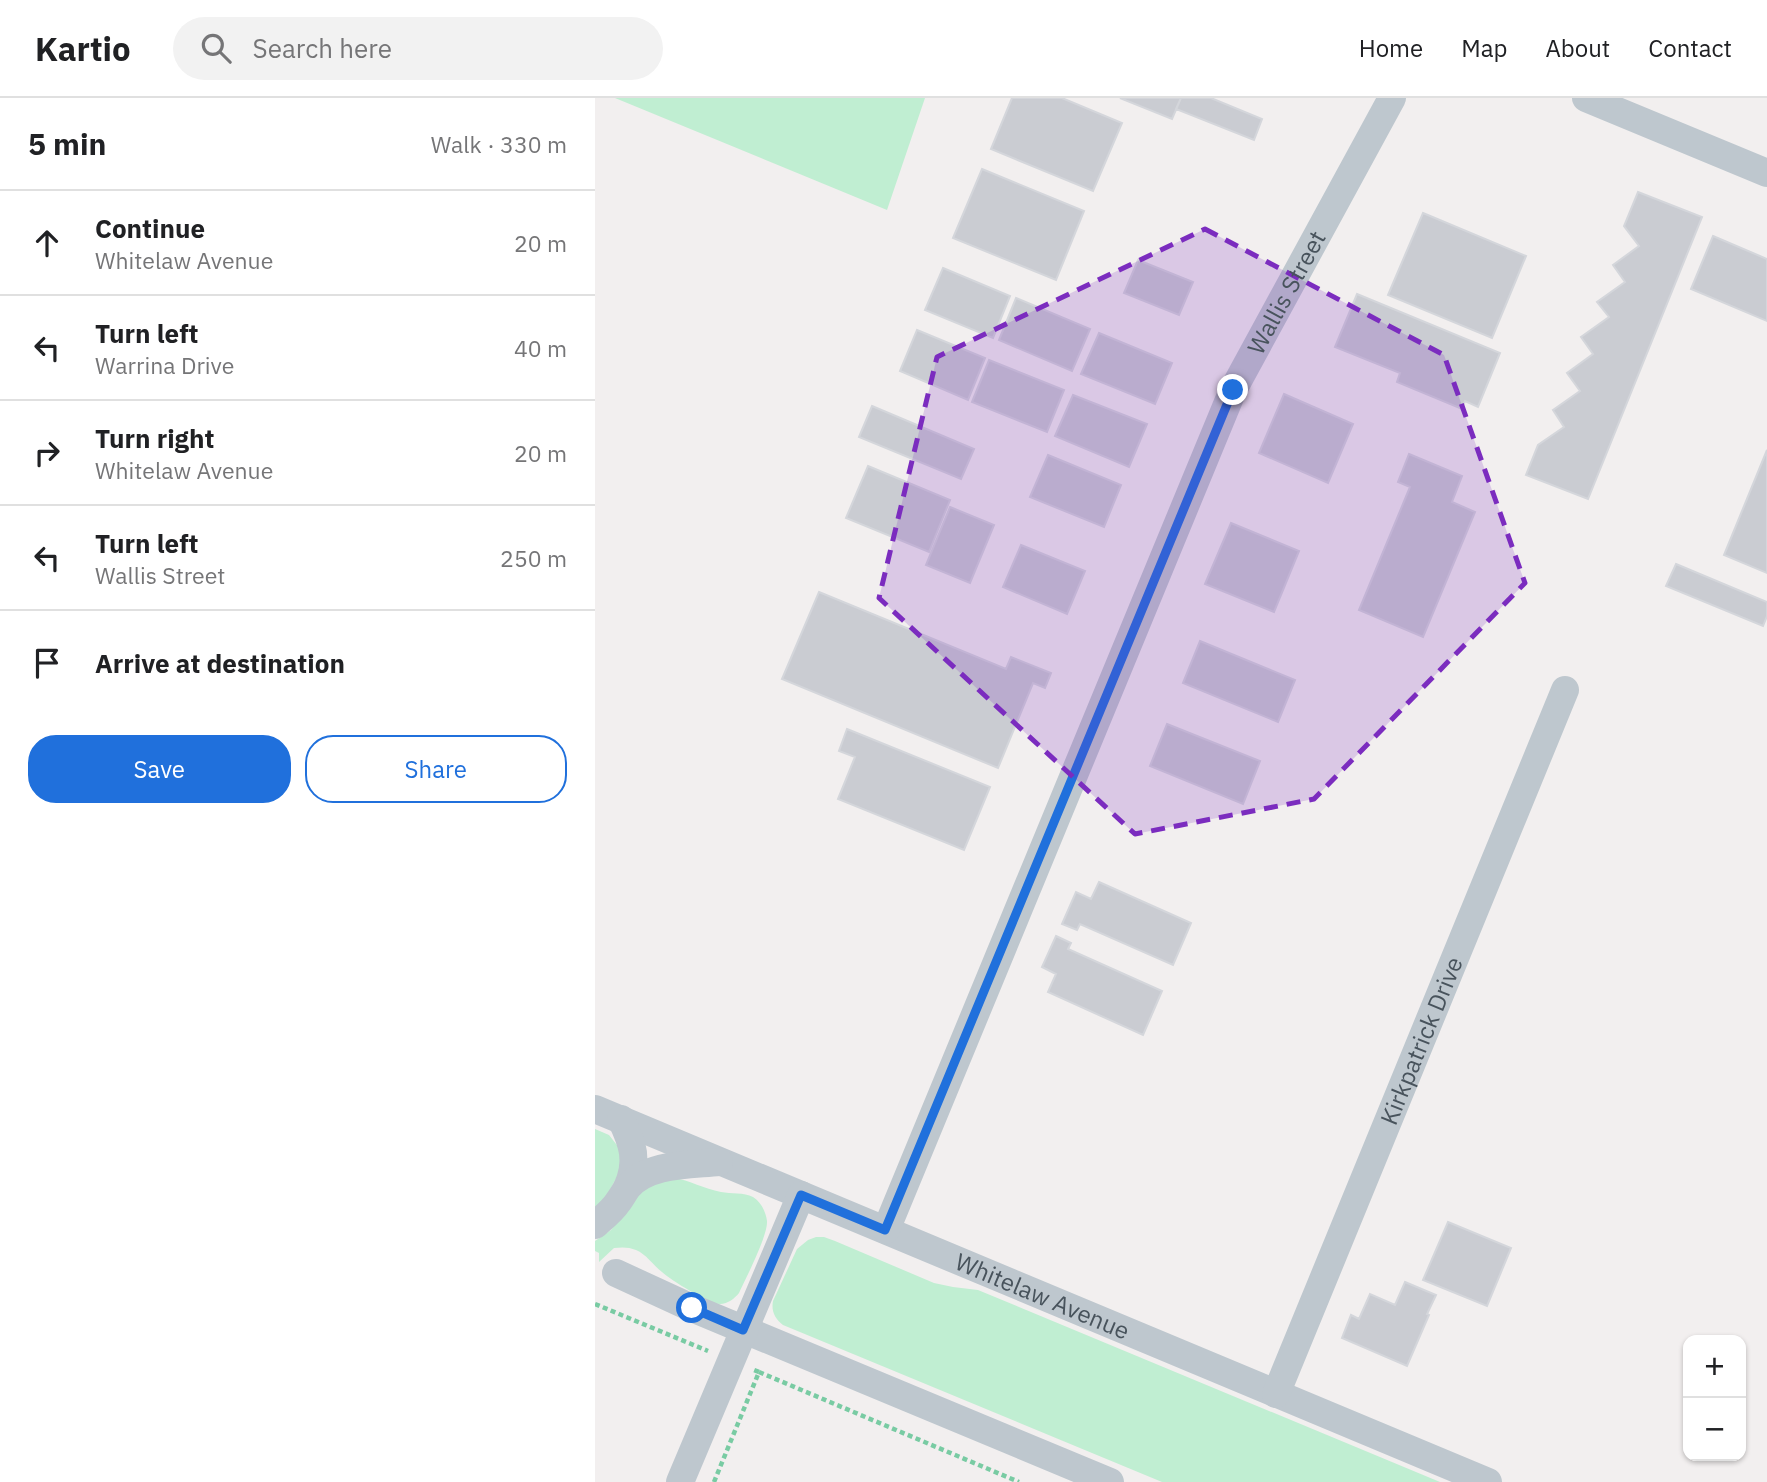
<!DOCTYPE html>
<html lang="en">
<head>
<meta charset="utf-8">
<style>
	body { margin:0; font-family:"IBM Plex Sans",sans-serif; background:#f2f2f2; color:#202124 }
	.controls { position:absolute; right:21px; bottom:21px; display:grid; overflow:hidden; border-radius:14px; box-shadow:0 2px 5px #0004 }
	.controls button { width:63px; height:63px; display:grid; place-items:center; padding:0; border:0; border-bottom:2px solid #e0e0e0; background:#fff; color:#202124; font:35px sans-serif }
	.stop { position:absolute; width:21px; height:21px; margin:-16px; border:5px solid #2070dc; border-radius:50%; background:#fff }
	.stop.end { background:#2070dc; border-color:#fff; box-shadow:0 2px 7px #0008 }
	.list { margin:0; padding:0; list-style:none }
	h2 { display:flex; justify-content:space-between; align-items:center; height:91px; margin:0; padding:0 28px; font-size:30px }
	h2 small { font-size:23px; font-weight:400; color:#757577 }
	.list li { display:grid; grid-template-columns:46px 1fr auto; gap:21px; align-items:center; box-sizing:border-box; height:105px; padding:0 28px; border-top:2px solid #e0e0e0 }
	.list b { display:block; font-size:26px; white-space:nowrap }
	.list p { margin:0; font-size:23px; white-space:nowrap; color:#757577 }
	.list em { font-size:23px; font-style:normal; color:#757577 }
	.actions { display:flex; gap:14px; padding:21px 28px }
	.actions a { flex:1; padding:16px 0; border:2px solid #2070dc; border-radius:28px; text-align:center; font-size:24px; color:#2070dc }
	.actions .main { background:#2070dc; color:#fff }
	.icon { flex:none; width:38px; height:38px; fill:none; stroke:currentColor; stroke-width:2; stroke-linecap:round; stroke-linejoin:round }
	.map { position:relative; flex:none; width:1172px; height:1384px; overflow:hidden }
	header { display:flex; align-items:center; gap:42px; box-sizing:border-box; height:98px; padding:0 35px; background:#fff; border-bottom:2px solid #e0e0e0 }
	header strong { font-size:33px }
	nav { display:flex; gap:38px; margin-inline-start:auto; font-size:24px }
	.search { width:490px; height:63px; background:#f2f2f2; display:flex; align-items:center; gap:18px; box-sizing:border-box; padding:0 24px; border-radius:38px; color:#757577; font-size:26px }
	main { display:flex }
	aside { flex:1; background:#fff }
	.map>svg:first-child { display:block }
	.green { fill:#c0eed2 }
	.building { fill:#caccd2; stroke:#d4d6db; stroke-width:2 }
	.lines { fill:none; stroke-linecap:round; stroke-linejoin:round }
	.path { stroke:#79cba3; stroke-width:4.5; stroke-dasharray:5 3.5; stroke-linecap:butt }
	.minor { stroke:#bec7ce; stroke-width:28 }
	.route { stroke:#2070dc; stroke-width:9 }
	.marked { fill:#7b2cbf; fill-opacity:0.2; stroke:#7b2cbf; stroke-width:5; stroke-dasharray:14 9; stroke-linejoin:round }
	.labels { text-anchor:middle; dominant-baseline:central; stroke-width:6; stroke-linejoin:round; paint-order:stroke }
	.street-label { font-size:24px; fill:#48535c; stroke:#fff }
</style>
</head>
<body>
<header>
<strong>Kartio</strong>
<div class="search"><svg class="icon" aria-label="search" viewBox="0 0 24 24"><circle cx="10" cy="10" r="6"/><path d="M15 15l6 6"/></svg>Search here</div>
<nav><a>Home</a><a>Map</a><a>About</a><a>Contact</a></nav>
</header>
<main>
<aside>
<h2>5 min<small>Walk · 330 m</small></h2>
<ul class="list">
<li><svg class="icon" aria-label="ahead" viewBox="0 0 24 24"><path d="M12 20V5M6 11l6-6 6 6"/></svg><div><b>Continue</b><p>Whitelaw Avenue</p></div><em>20 m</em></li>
<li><svg class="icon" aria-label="left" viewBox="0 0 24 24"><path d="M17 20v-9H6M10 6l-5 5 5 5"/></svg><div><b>Turn left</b><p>Warrina Drive</p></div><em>40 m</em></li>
<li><svg class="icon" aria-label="right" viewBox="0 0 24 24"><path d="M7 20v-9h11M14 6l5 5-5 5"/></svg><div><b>Turn right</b><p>Whitelaw Avenue</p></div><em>20 m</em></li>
<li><svg class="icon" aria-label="left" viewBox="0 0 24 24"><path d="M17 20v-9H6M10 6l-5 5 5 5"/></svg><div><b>Turn left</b><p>Wallis Street</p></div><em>250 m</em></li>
<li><svg class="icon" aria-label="arrive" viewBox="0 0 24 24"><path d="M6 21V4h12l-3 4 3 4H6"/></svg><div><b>Arrive at destination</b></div></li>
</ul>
<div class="actions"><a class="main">Save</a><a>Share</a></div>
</aside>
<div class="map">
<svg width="1172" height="1384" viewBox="0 0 1172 1384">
	<rect width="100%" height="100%" fill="#f2efef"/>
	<path class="green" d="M20 0H330L292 112Z
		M0 1031 14 1037 32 1060 9 1103 0 1110Z
		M78 1080C95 1082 109 1091 126 1094 136 1096 149 1094 158 1099 166 1104 171 1114 172 1123 173 1137 151 1180 144 1195 140 1200 133 1206 125 1206 114 1206 76 1182 67 1174 58 1167 51 1156 41 1152 34 1149 27 1149 19 1150L4 1164V1155L0 1153V1143L16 1132 44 1095 52 1089Z
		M221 1139H229L240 1143 339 1185 358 1189 383 1192 845 1384H567L188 1227C180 1221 176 1213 178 1203L202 1151 213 1142Z"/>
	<path class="building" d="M417 0H467L527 25 498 93 396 51Z
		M525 0H586L577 21Z
		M586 0H616L667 21 659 42 581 11Z
		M387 71 489 113 461 182 358 140Z
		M1043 94 1107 119 993 401 931 377 943 347 969 329 958 312 985 293 972 275 998 256 986 239 1014 219 1002 204 1030 184 1018 167 1044 148 1029 128Z
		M828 115 931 158 897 240 793 197Z
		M1118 138 1172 161V223L1096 191Z
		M543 162 598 184 584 217 529 195Z
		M348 170 415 198 398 240 330 212Z
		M762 196 905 255 883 309 870 303 867 311 802 284 805 275 740 249Z
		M421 200 495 231 477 273 404 242Z
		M322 232 390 260 373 302 305 273Z
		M504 235 577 265 560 306 486 276Z
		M394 262 469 292 452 334 377 304Z
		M689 296 758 326 733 385 664 355Z
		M478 297 552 326 534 369 460 338Z
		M277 308 379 351 366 381 264 339Z
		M1172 352V475L1129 457Z
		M814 356 867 378 857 404 880 414 828 539 764 512 815 389 803 384Z
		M453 357 526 387 509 429 435 399Z
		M273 368 355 402 334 454 251 420Z
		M355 409 399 427 375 485 331 467Z
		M636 425 704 453 679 514 610 486Z
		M426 447 490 473 472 516 408 489Z
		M1081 466 1172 504V518L1168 528 1071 488Z
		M224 494 411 571 416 559 456 575 450 590 438 585 403 670 187 581Z
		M605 543 700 582 683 624 588 585Z
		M572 626 665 663 648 706 555 668Z
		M252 631 395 689 369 752 243 701 260 659 244 653Z
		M504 784 596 825 578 867 485 826 482 832 467 826 481 794 496 801Z
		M461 838 476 845 473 851 567 893 548 937 453 894 461 876 447 869Z
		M853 1124 916 1150 892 1208 828 1182Z
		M810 1184 841 1197 832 1216 834 1217 812 1268 747 1240 756 1217 764 1221 775 1196 800 1207Z"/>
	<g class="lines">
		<path class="path" d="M0 1206 113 1253
			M164 1274 424 1384
			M119 1384 164 1274 159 1272"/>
		<g class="minor">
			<path d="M991 0 1172 75"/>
			<path id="s1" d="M0 1011 893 1384"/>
			<path d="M26 1021C38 1046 44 1063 32 1090"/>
			<path d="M0 1127C8 1120 17 1113 23 1104 26 1100 29 1095 32 1090 52 1065 95 1067 124 1064"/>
			<path id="s2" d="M291 1132 638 292 797 0"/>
			<path d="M21 1175 97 1210 515 1384"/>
			<path id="s3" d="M681 1296 970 592"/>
			<path d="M85 1384 206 1097"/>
		</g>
	</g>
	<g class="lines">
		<path class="route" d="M97 1210 148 1232 206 1097 290 1132 638 292"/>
	</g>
	<path class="marked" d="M610 131 849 257 930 485 719 701 540 736 284 500 342 259Z"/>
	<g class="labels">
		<g class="street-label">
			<text stroke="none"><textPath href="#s2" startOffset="1020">Wallis Street</textPath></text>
			<text stroke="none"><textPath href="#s3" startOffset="382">Kirkpatrick Drive</textPath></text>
			<text stroke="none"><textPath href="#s1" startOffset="485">Whitelaw Avenue</textPath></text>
		</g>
	</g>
</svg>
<div class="controls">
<button>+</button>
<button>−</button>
</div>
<div class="stop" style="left:97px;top:1210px"></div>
<div class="stop end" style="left:638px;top:292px"></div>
</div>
</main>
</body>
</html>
